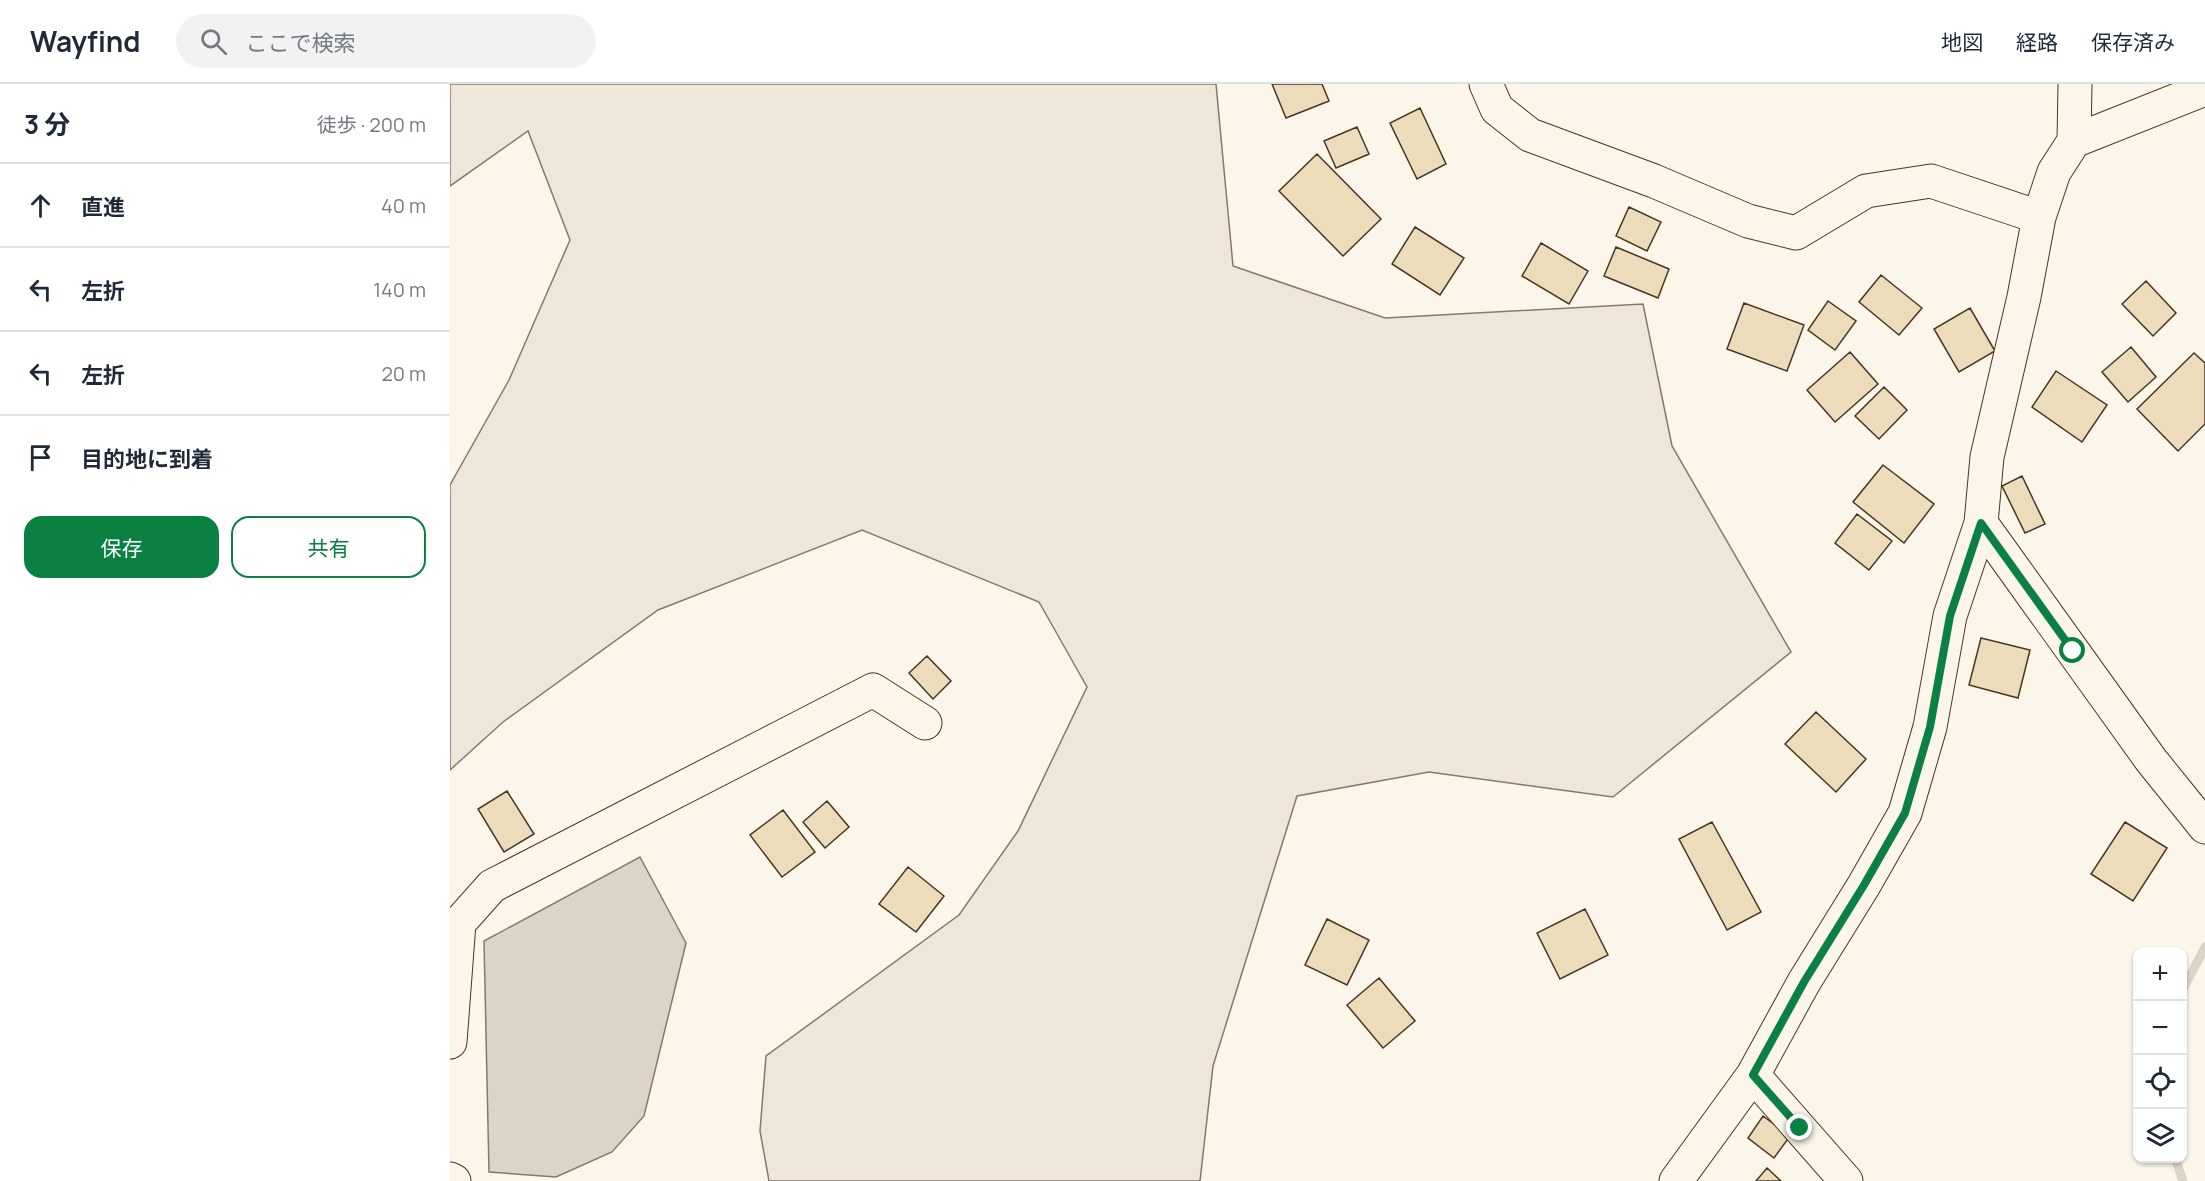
<!DOCTYPE html>
<html lang="ja">
<head>
<meta charset="utf-8">
<style>
	body { margin:0; font-family:Manrope,"Noto Sans JP",sans-serif; background:#f2f2f3; color:#1f2937 }
	.controls { position:absolute; right:18px; bottom:18px; display:grid; overflow:hidden; border-radius:12px; box-shadow:0 2px 4px #0004 }
	.controls button { width:54px; height:54px; display:grid; place-items:center; padding:0; border:0; border-bottom:2px solid #e0e1e3; background:#fff; color:#1f2937; font:30px sans-serif }
	.stop { position:absolute; width:18px; height:18px; margin:-14px; border:4px solid #0b8043; border-radius:50%; background:#fff }
	.stop.end { background:#0b8043; border-color:#fff; box-shadow:0 2px 6px #0008 }
	.list { margin:0; padding:0; list-style:none }
	h2 { display:flex; justify-content:space-between; align-items:center; height:78px; margin:0; padding:0 24px; font-size:26px }
	h2 small { font-size:20px; font-weight:400; color:#747a83 }
	.list li { display:grid; grid-template-columns:39px 1fr auto; gap:18px; align-items:center; box-sizing:border-box; height:84px; padding:0 24px; border-top:2px solid #e0e1e3 }
	.list b { display:block; font-size:22px; white-space:nowrap }
	.list em { font-size:20px; font-style:normal; color:#747a83 }
	.actions { display:flex; gap:12px; padding:18px 24px }
	.actions a { flex:1; padding:14px 0; border:2px solid #0b8043; border-radius:18px; text-align:center; font-size:21px; color:#0b8043 }
	.actions .main { background:#0b8043; color:#fff }
	.icon { flex:none; width:33px; height:33px; fill:none; stroke:currentColor; stroke-width:2; stroke-linecap:round; stroke-linejoin:round }
	.map { position:relative; flex:none; width:1755px; height:1097px; overflow:hidden }
	header { display:flex; align-items:center; gap:36px; box-sizing:border-box; height:84px; padding:0 30px; background:#fff; border-bottom:2px solid #e0e1e3 }
	header strong { font-size:28px }
	nav { display:flex; gap:33px; margin-inline-start:auto; font-size:21px }
	.search { width:420px; height:54px; background:#f2f2f3; display:flex; align-items:center; gap:15px; box-sizing:border-box; padding:0 21px; border-radius:33px; color:#747a83; font-size:22px }
	main { display:flex }
	aside { flex:1; background:#fff }
	.map>svg:first-child { display:block }
	.green { fill:#ede6d9; stroke:#887966; stroke-width:1.5 }
	.water { fill:#dcd4c6; stroke:#887966; stroke-width:1.5 }
	.lines { fill:none; stroke-linecap:round; stroke-linejoin:round }
	.stream { stroke:#dcd4c6; stroke-width:9 }
	.building { fill:#ecdcbc; stroke:#4a3520; stroke-width:1.5 }
	.minor-casing { stroke:#4a3520; stroke-width:35 }
	.minor { stroke:#fbf6e9; stroke-width:33 }
	.route { stroke:#0b8043; stroke-width:8 }
</style>
</head>
<body>
<header>
<strong>Wayfind</strong>
<div class="search"><svg class="icon" aria-label="search" viewBox="0 0 24 24"><circle cx="10" cy="10" r="6"/><path d="M15 15l6 6"/></svg>ここで検索</div>
<nav><a>地図</a><a>経路</a><a>保存済み</a></nav>
</header>
<main>
<aside>
<h2>3 分<small>徒歩 · 200 m</small></h2>
<ul class="list">
<li><svg class="icon" aria-label="ahead" viewBox="0 0 24 24"><path d="M12 20V5M6 11l6-6 6 6"/></svg><div><b>直進</b></div><em>40 m</em></li>
<li><svg class="icon" aria-label="left" viewBox="0 0 24 24"><path d="M17 20v-9H6M10 6l-5 5 5 5"/></svg><div><b>左折</b></div><em>140 m</em></li>
<li><svg class="icon" aria-label="left" viewBox="0 0 24 24"><path d="M17 20v-9H6M10 6l-5 5 5 5"/></svg><div><b>左折</b></div><em>20 m</em></li>
<li><svg class="icon" aria-label="arrive" viewBox="0 0 24 24"><path d="M6 21V4h12l-3 4 3 4H6"/></svg><div><b>目的地に到着</b></div></li>
</ul>
<div class="actions"><a class="main">保存</a><a>共有</a></div>
</aside>
<div class="map">
<svg width="1755" height="1097" viewBox="0 0 1755 1097">
	<rect width="100%" height="100%" fill="#fbf6e9"/>
	<path class="green" d="M0 0H766L783 182 935 234 1193 220 1222 362 1341 568 1163 713 979 688 847 712 763 982 750 1097H319L310 1047 316 972 509 831 568 747 637 603 589 518 412 446 208 526 53 638 0 686V401L59 296 120 156 78 47 0 102Z"/>
	<path class="water" d="M190 773 236 859 194 1032 162 1068 106 1093 39 1088 34 857Z"/>
	<g class="lines">
		<path class="stream" d="M1732 907 1755 863
			M1725 1074 1733 1097"/>
	</g>
	<path class="building" d="M822 0H872L879 17 836 34Z
		M970 24 996 80 967 95 940 39Z
		M907 43 919 70 886 84 874 57Z
		M867 70 931 135 893 172 829 107Z
		M1179 123 1211 138 1197 167 1166 152Z
		M965 143 1014 174 990 211 942 180Z
		M1091 159 1138 187 1119 220 1072 192Z
		M1166 163 1219 185 1208 214 1154 192Z
		M1431 191 1472 224 1449 251 1409 218Z
		M1696 197 1726 229 1703 252 1672 220Z
		M1378 217 1406 237 1385 266 1358 246Z
		M1294 219 1354 241 1337 287 1277 265Z
		M1520 224 1545 267 1509 288 1484 245Z
		M1681 263 1706 293 1678 318 1652 288Z
		M1400 268 1428 300 1385 338 1357 306Z
		M1744 269 1755 279V340L1728 367 1687 325Z
		M1606 287 1657 321 1632 358 1582 323Z
		M1434 303 1457 326 1429 355 1405 332Z
		M1433 381 1484 420 1454 459 1403 418Z
		M1572 392 1595 440 1575 449 1552 402Z
		M1407 430 1442 457 1419 486 1385 459Z
		M1531 554 1580 566 1568 614 1519 601Z
		M477 572 501 597 483 615 459 589Z
		M1366 628 1416 675 1386 708 1335 660Z
		M57 707 84 750 54 768 28 725Z
		M377 717 399 743 375 764 353 738Z
		M333 726 365 768 332 793 300 751Z
		M1262 738 1311 828 1277 846 1229 755Z
		M1675 738 1717 764 1683 817 1641 790Z
		M458 783 494 812 466 848 429 820Z
		M1135 825 1158 871 1110 895 1087 849Z
		M877 835 919 856 897 901 855 881Z
		M929 894 965 937 933 964 897 921Z
		M1313 1032 1340 1052 1324 1074 1298 1054Z
		M1317 1084 1331 1097H1306Z"/>
	<g class="lines">
		<defs>
			<path id="minor" d="M1036 0 1047 25 1080 51 1204 97 1298 137 1346 149 1416 107 1481 97 1589 133
				M1624 57 1755 5
				M1531 439 1701 676 1755 743
				M0 958 9 839 42 802 423 606 475 639
				M1303 991 1396 1097
				M0 1095 4 1097
				M1226 1097 1303 991 1354 898 1414 801 1455 729 1480 643 1500 532 1531 439 1537 373 1574 213 1589 133 1604 88 1624 57 1625 0"/>
		</defs>
		<use href="#minor" class="minor-casing"/>
		<use href="#minor" class="minor"/>
	</g>
	<g class="lines">
		<path class="route" d="M1350 1044 1303 991 1354 898 1414 801 1455 729 1480 643 1500 532 1531 439 1623 567"/>
	</g>
</svg>
<div class="controls">
<button>+</button>
<button>−</button>
<button><svg class="icon" aria-label="locate" viewBox="0 0 24 24"><circle cx="12" cy="12" r="6"/><path d="M12 2v4M12 18v4M2 12h4M18 12h4"/></svg></button>
<button><svg class="icon" aria-label="layers" viewBox="0 0 24 24"><path d="M12 4l9 5-9 5-9-5zM3 14l9 5 9-5"/></svg></button>
</div>
<div class="stop" style="left:1623px;top:567px"></div>
<div class="stop end" style="left:1350px;top:1044px"></div>
</div>
</main>
</body>
</html>
